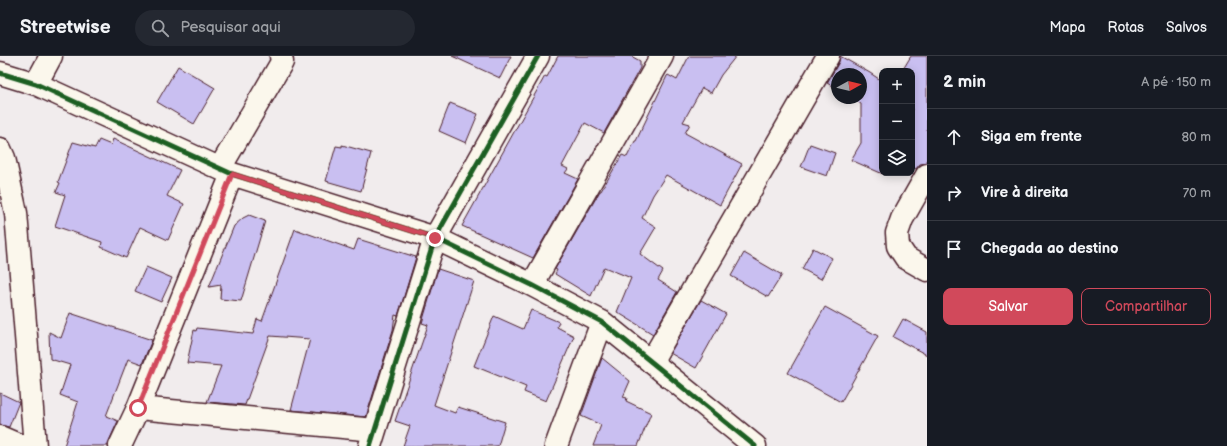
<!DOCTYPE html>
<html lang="pt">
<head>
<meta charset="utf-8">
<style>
	body { margin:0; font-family:"Balsamiq Sans",sans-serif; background:#242831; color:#f1f3f6 }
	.controls { position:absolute; right:12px; top:12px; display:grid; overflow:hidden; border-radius:8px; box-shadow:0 2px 10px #0003 }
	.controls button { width:36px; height:36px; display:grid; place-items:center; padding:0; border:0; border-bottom:1px solid #363941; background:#171b24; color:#f1f3f6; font:20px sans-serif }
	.compass { position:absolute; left:831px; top:12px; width:36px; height:36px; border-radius:50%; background:#171b24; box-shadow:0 2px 10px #0003; rotate:82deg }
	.stop { position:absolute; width:12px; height:12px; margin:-9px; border:3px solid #d1495b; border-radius:50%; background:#fff }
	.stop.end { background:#d1495b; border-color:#fff; box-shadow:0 1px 4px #0008 }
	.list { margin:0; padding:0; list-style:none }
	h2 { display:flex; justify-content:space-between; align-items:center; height:52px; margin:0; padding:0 16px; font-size:17px }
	h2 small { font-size:13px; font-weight:400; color:#9ea1a6 }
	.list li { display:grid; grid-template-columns:26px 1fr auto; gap:12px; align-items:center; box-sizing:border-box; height:56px; padding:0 16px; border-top:1px solid #363941 }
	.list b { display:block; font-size:15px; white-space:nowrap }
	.list em { font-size:13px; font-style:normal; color:#9ea1a6 }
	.actions { display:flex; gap:8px; padding:12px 16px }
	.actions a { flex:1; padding:9px 0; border:1px solid #d1495b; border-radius:8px; text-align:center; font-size:14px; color:#d1495b }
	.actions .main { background:#d1495b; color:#fff }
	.icon { flex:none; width:22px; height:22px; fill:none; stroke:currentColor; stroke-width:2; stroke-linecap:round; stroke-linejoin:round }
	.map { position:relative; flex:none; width:927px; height:390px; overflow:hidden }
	header { display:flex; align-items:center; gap:24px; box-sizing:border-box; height:56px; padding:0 20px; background:#171b24; border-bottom:1px solid #363941 }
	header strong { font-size:19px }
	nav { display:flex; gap:22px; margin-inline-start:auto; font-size:14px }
	.search { width:280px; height:36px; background:#242831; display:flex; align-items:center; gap:10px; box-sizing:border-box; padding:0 14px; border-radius:22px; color:#9ea1a6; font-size:15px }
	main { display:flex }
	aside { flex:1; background:#171b24 }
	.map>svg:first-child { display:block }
	.building { fill:#c9bff1; stroke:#4a1f2b }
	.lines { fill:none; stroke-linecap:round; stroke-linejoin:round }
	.minor-casing { stroke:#4a1f2b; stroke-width:25 }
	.minor { stroke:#fbf7ec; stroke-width:22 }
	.cycleway-casing { stroke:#fbf7ec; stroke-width:8 }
	.cycleway { stroke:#1b5e20; stroke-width:5 }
	.route { stroke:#d1495b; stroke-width:5 }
</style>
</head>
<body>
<header>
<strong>Streetwise</strong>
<div class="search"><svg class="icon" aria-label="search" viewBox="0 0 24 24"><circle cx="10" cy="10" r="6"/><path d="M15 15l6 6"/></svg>Pesquisar aqui</div>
<nav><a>Mapa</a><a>Rotas</a><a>Salvos</a></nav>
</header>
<main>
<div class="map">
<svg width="927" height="390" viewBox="0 0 927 390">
	<rect width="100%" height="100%" fill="#f1eced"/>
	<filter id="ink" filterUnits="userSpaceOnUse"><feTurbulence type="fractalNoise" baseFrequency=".025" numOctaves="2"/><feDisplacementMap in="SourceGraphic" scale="8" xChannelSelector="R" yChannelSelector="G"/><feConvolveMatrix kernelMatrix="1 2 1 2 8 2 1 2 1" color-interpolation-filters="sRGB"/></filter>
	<g filter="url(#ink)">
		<path class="building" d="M452 0H511L500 22Z
			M558 0H631L640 5V12L604 77 585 67 562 110 568 113 565 117 578 123 533 202 462 170 545 20 547 21Z
			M689 0H736L721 19 711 37 702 32 683 66 690 68 685 77 742 108 720 149 666 119 653 139 642 162 656 171 640 198 663 215 658 224 677 236 653 278 617 256 631 222 604 211 591 240 555 218 557 214 555 213 600 135H601L622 99 627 101 635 85H636L667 20 668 19 677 24Z
			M840 0 870 17 882 25V117H884L883 118 851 104 861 87V48L852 42H861V18H837V33L827 27 839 6Z
			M911 0H927V107L920 108 916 113 912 111V15H902Z
			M178 10 215 32 194 68 157 46Z
			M450 47 478 58 466 87 439 75Z
			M113 83 180 114 167 140 184 148 168 184 140 171 126 202 101 191 102 186 55 170 65 139 56 136 60 127 58 126 73 86 95 92 99 84 111 89Z
			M810 88 835 97 827 120 801 111Z
			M342 89 371 97 361 135 326 125 336 90 342 91Z
			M249 159 265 165 241 245 220 243 221 229 209 231 234 170 243 162Z
			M295 173 354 194 358 183 416 201 398 260 395 259 393 274 366 361 291 354 310 283 270 280 245 349 207 346 221 310 187 307 194 274 196 275 197 272 253 278 257 263 262 265Z
			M813 192 832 202 821 223 802 213Z
			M744 197 782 219 768 241 731 220Z
			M146 211 172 222 161 246 135 235Z
			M438 213 474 225 434 349 455 357 458 351 505 366 498 390H403L410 370 395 365 428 269 422 267Z
			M701 244 726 258 696 312 670 297Z
			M825 251 878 280 841 346 788 317Z
			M531 254 559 266 557 271 574 280 546 345 524 336 526 331 474 310 494 260 523 273Z
			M70 257 152 284 142 308 128 303 106 360 118 365 109 385 108 390H64L78 346 60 339 70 309 50 303 49 276 61 282Z
			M903 263 927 276V299L893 281Z
			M602 302 630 325 623 341 627 342 626 345 651 357 638 390H593L601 369 581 360Z
			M0 337 19 346 9 371 0 369Z"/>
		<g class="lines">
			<defs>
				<path id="minor" d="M0 17 36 28 232 118 435 182 532 229 602 266 755 390
					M36 28 51 0
					M0 93 4 102 16 157 35 390
					M220 112 282 6 281 0
					M927 119 902 163 897 177 898 190 906 202 927 214
					M532 229 662 0
					M651 306 828 0
					M138 352 375 374
					M0 381 21 390
					M120 390 138 352 232 118
					M370 390 435 182 538 0
					M556 390 602 266"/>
			</defs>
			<use href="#minor" class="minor-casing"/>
			<use href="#minor" class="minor"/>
			<defs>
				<path id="cycleway" d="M0 17 36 28 232 118 435 182 532 229 602 266 755 390
					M370 390 435 182 538 0"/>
			</defs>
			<use href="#cycleway" class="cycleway-casing"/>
			<use href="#cycleway" class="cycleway"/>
		</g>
	</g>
	<g class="lines" filter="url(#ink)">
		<path class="route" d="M138 352 232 118 435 182"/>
	</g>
</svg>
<div class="controls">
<button>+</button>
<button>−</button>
<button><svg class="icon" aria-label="layers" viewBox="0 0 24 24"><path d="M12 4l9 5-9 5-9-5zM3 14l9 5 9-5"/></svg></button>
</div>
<svg class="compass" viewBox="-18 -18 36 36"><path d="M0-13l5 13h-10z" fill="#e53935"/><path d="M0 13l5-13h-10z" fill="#9ea1a6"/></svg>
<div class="stop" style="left:138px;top:352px"></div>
<div class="stop end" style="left:435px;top:182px"></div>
</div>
<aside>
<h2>2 min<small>A pé · 150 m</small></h2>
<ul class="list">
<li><svg class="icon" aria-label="ahead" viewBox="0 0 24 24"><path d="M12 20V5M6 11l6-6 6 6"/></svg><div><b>Siga em frente</b></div><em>80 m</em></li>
<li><svg class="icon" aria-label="right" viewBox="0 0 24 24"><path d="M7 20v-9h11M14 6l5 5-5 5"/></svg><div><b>Vire à direita</b></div><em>70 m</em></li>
<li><svg class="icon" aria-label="arrive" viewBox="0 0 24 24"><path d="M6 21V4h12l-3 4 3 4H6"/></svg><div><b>Chegada ao destino</b></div></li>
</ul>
<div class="actions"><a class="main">Salvar</a><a>Compartilhar</a></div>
</aside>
</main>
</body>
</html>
